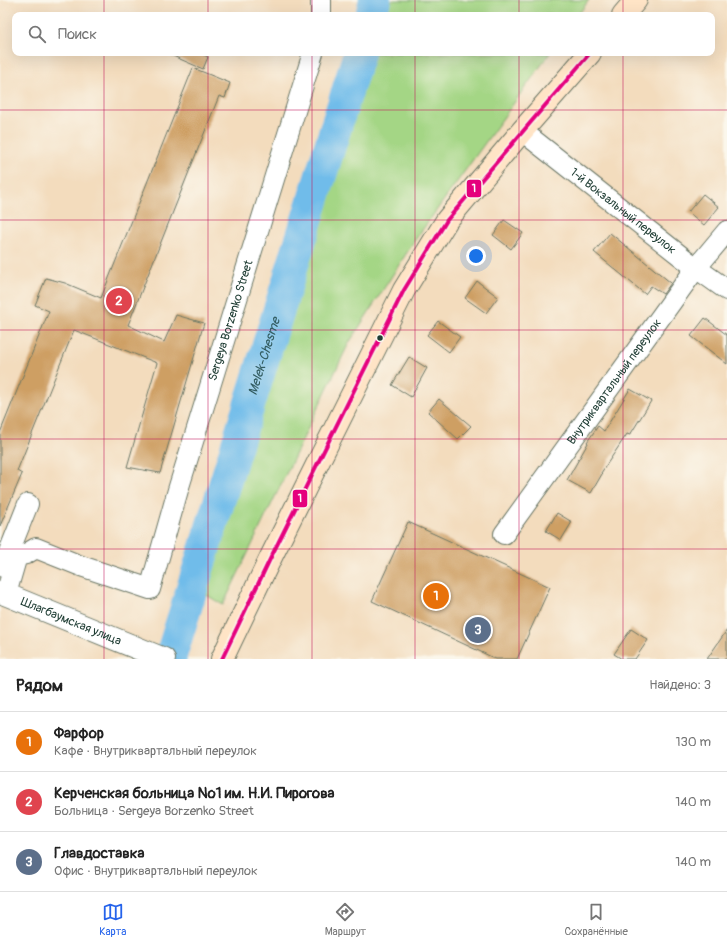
<!DOCTYPE html>
<html lang="ru">
<head>
<meta charset="utf-8">
<style>
	body { margin:0; font-family:Pangolin,sans-serif; background:#f2f2f2; color:#222 }
	.you { position:absolute; left:476px; top:256px; width:14px; height:14px; margin:-10px; border:3px solid #fff; border-radius:50%; background:#1a73e8; box-shadow:0 0 0 6px #1a73e833 }
	.badge { display:grid; place-items:center; width:26px; height:26px; border-radius:50%; background:#2563eb; color:#fff; font-size:13px; font-weight:700 }
	.pin { position:absolute; translate:-50% -50%; border:2px solid #fff; box-shadow:0 1px 4px #0006 }
	.list { margin:0; padding:0; list-style:none }
	h2 { display:flex; justify-content:space-between; align-items:center; height:52px; margin:0; padding:0 16px; font-size:17px }
	h2 small { font-size:13px; font-weight:400; color:#767676 }
	.list li { display:grid; grid-template-columns:26px 1fr auto; gap:12px; align-items:center; box-sizing:border-box; height:60px; padding:0 16px; border-top:1px solid #e0e0e0 }
	.list b { display:block; font-size:15px; white-space:nowrap }
	.list p { margin:0; font-size:13px; white-space:nowrap; color:#767676 }
	.list em { font-size:13px; font-style:normal; color:#767676 }
	.icon { flex:none; width:22px; height:22px; fill:none; stroke:currentColor; stroke-width:2; stroke-linecap:round; stroke-linejoin:round }
	.map { position:relative; flex:none; width:727px; height:659px; overflow:hidden }
	.search { position:absolute; background:#fff; box-shadow:0 4px 16px #0002; left:12px; right:12px; top:12px; height:44px; display:flex; align-items:center; gap:10px; box-sizing:border-box; padding:0 14px; border-radius:8px; color:#767676; font-size:15px }
	.sheet { height:232px; background:#fff }
	nav { display:flex; justify-content:space-around; align-items:center; box-sizing:border-box; height:56px; border-top:1px solid #e0e0e0; background:#fff; font-size:11px; color:#767676 }
	nav a { display:grid; justify-items:center; gap:2px }
	nav .on { color:#2563eb }
	.map>svg:first-child { display:block }
	.green { fill:#a4d685; stroke:#628a5c }
	.lines { fill:none; stroke-linecap:round; stroke-linejoin:round }
	.river { stroke:#70bcea; stroke-width:32 }
	.building { fill:#ce9f64 }
	.minor-casing { stroke:#697564; stroke-width:22 }
	.tertiary-casing { stroke:#697564; stroke-width:24 }
	.secondary-casing { stroke:#697564; stroke-width:24 }
	.minor { stroke:#fff; stroke-width:20 }
	.tertiary { stroke:#fff; stroke-width:22 }
	.secondary { stroke:#ffe4c6; stroke-width:22 }
	.bus-1-casing { stroke:#fbf7ec; stroke-width:7 }
	.bus-1 { stroke:#e5007d; stroke-width:4 }
	.grid { fill:none; stroke:#c2185b; stroke-width:1; stroke-opacity:0.55 }
	.bus-dot { fill:#1f3d34; stroke:#fbf7ec; stroke-width:1.5 }
	.labels { text-anchor:middle; dominant-baseline:central; stroke-width:3; stroke-linejoin:round; paint-order:stroke }
	.street-label { font-size:12px; fill:#1f3d34; stroke:#fbf7ec }
	.water-label { font-size:13px; font-style:italic; fill:#335d62; stroke:#fbf7ec }
	.line-badge { stroke:#fbf7ec; stroke-width:1.5 }
	.badge-label { font-size:11px; text-anchor:middle; font-weight:bold; fill:#fff }
</style>
</head>
<body>
<div class="map">
<svg width="727" height="659" viewBox="0 0 727 659">
	<rect width="100%" height="100%" fill="#fbf7ec"/>
	<filter id="ink" filterUnits="userSpaceOnUse"><feTurbulence type="fractalNoise" baseFrequency=".025" numOctaves="2"/><feDisplacementMap in="SourceGraphic" scale="8" xChannelSelector="R" yChannelSelector="G"/><feConvolveMatrix kernelMatrix="1 2 1 2 8 2 1 2 1" color-interpolation-filters="sRGB"/></filter>
	<filter id="wash" filterUnits="userSpaceOnUse"><feTurbulence type="fractalNoise" baseFrequency=".012" numOctaves="4" result="noise"/><feDisplacementMap in="SourceGraphic" scale="16" xChannelSelector="R" yChannelSelector="G"/><feGaussianBlur stdDeviation="0.9" result="paint"/><feColorMatrix in="noise" values="0 0 0 0 0 0 0 0 0 0 0 0 0 0 0 0 0 1.4 0 .05"/><feComposite in="paint" operator="in"/></filter>
	<g filter="url(#wash)">
		<rect width="100%" height="100%" fill="#f3dcbd"/>
		<path class="green" d="M389 0H589L578 15H384Z
			M372 53H550L415 240 349 343 223 605 200 591Z"/>
		<g class="lines">
			<g class="river">
				<path d="M371 15 375 0"/>
				<path id="s1" d="M170 659 359 53"/>
			</g>
		</g>
		<g id="blocks">
			<path class="building" d="M166 53H200L208 57 203 69Z
				M193 68 230 83 225 98 219 96 128 325 164 342 176 315 204 323 160 473 127 467 157 363 74 330 17 471 22 474 0 526V433L49 311 35 305 46 278 65 283 101 298Z
				M703 194 719 207 704 225 688 212Z
				M504 220 523 233 511 249 493 235Z
				M610 233 671 283 663 294 651 286 645 294 594 252Z
				M477 281 498 297 486 313 465 298Z
				M705 318 727 335V364L691 336Z
				M438 321 460 337 449 352 427 335Z
				M409 357 427 368 411 397 392 385Z
				M630 389 651 401 630 435 627 434 601 473 602 474 591 493 567 480 588 443 587 442 598 426 604 431Z
				M439 399 471 426 458 439 428 412Z
				M557 513 572 522 561 540 546 531Z
				M408 522 550 587 517 659H496L372 601Z
				M631 629 648 640 635 659H622L614 654Z
				M727 630V659H707Z"/>
		</g>
	</g>
	<g filter="url(#ink)">
		<use href="#blocks" fill-opacity="0" stroke="#697564" stroke-width="1"/>
		<g class="lines">
			<defs>
				<g id="minor">
					<path d="M321 15V0"/>
					<path id="s2" d="M522 131 696 268 727 290"/>
					<path id="s3" d="M504 534 696 268 727 231"/>
					<path d="M3 567 28 504"/>
					<path id="s4" d="M6 594 17 556 26 554 36 548 81 566 150 589 178 490 313 53"/>
				</g>
				<g id="tertiary">
					<path id="s5" d="M0 592 164 659"/>
				</g>
				<path id="secondary" d="M623 15 636 0
					M222 659 272 555 404 290 447 220 522 131 590 53"/>
			</defs>
			<use href="#minor" class="minor-casing"/>
			<use href="#tertiary" class="tertiary-casing"/>
			<use href="#secondary" class="secondary-casing"/>
			<use href="#minor" class="minor"/>
			<use href="#tertiary" class="tertiary"/>
			<use href="#secondary" class="secondary"/>
			<defs>
				<path id="bus-1" d="M222 659 272 555 404 290 447 220 590 53"/>
			</defs>
			<use href="#bus-1" class="bus-1-casing"/>
			<use href="#bus-1" class="bus-1"/>
		</g>
	</g>
	<path class="grid" d="M104 0V15M208 0V15M312 0V15M415 0V15M519 0V15M623 0V15M104 53V659M208 53V659M312 53V659M415 53V659M519 53V659M623 53V659M0 110H727M0 220H727M0 330H727M0 439H727M0 549H727"/>
	<circle class="bus-dot" cx="380" cy="338" r="3.5"/>
	<g class="labels">
		<g class="street-label">
			<text stroke="none"><textPath href="#s2" startOffset="129">1-й Вокзальный переулок</textPath></text>
			<text stroke="none"><textPath href="#s4" startOffset="462">Sergeya Borzenko Street</textPath></text>
			<text stroke="none"><textPath href="#s3" startOffset="188">Внутриквартальный переулок</textPath></text>
			<text stroke="none"><textPath href="#s5" startOffset="77">Шлагбаумская улица</textPath></text>
		</g>
		<g class="water-label">
			<text stroke="none"><textPath href="#s1" startOffset="317">Melek-Chesme</textPath></text>
		</g>
	</g>
	<g class="line-badge">
		<rect x="466" y="179" width="16" height="19" rx="4" fill="#e5007d"/>
		<rect x="292" y="489" width="16" height="19" rx="4" fill="#e5007d"/>
	</g>
	<g class="badge-label">
		<text x="474" y="192">1</text>
		<text x="300" y="502">1</text>
	</g>
</svg>
<div class="you"></div>
<div class="pin badge" style="left:436px;top:596px;background:#e8710a">1</div>
<div class="pin badge" style="left:119px;top:301px;background:#e0444e">2</div>
<div class="pin badge" style="left:478px;top:630px;background:#5c6f8a">3</div>
<div class="search"><svg class="icon" aria-label="search" viewBox="0 0 24 24"><circle cx="10" cy="10" r="6"/><path d="M15 15l6 6"/></svg>Поиск</div>
</div>
<section class="sheet">
<h2>Рядом<small>Найдено: 3</small></h2>
<ul class="list">
<li><span class="badge" style="background:#e8710a">1</span><div><b>Фарфор</b><p>Кафе · Внутриквартальный переулок</p></div><em>130 m</em></li>
<li><span class="badge" style="background:#e0444e">2</span><div><b>Керченская больница №1 им. Н.И. Пирогова</b><p>Больница · Sergeya Borzenko Street</p></div><em>140 m</em></li>
<li><span class="badge" style="background:#5c6f8a">3</span><div><b>Главдоставка</b><p>Офис · Внутриквартальный переулок</p></div><em>140 m</em></li>
</ul>
</section>
<nav>
<a class="on"><svg class="icon" aria-label="map" viewBox="0 0 24 24"><path d="M3 6l6-2 6 2 6-2v14l-6 2-6-2-6 2zM9 4v14M15 6v14"/></svg>Карта</a>
<a><svg class="icon" aria-label="directions" viewBox="0 0 24 24"><path d="M12 3l9 9-9 9-9-9zM9 14v-3h6M13 9l2 2-2 2"/></svg>Маршрут</a>
<a><svg class="icon" aria-label="saved" viewBox="0 0 24 24"><path d="M7 4h10v16l-5-4-5 4z"/></svg>Сохранённые</a>
</nav>
</body>
</html>
